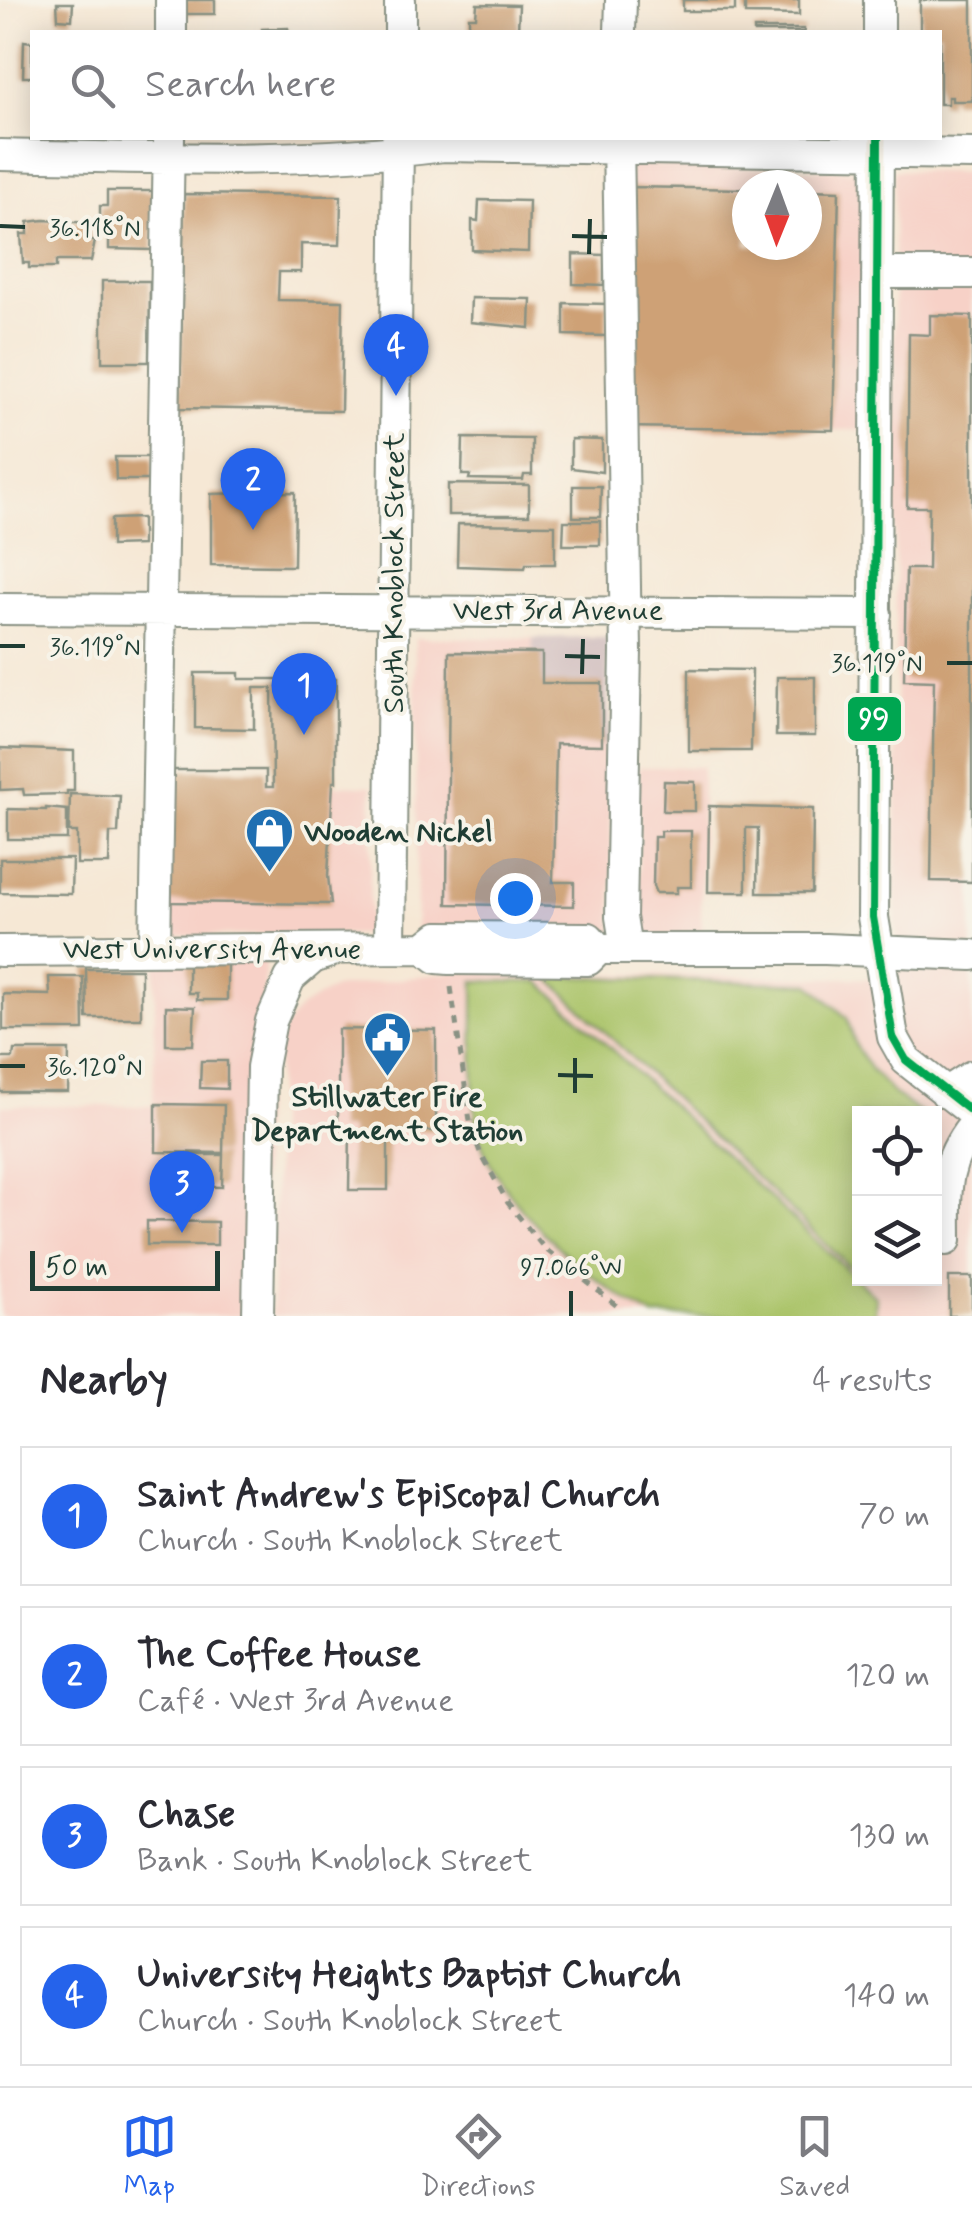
<!DOCTYPE html>
<html lang="en">
<head>
<meta charset="utf-8">
<style>
	body { margin:0; font-family:Mynerve,sans-serif; background:#f2f2f3; color:#2b2b33 }
	.controls { position:absolute; right:30px; bottom:30px; display:grid; overflow:hidden; border-radius:0px; box-shadow:0 5px 25px #0003 }
	.controls button { width:90px; height:90px; display:grid; place-items:center; padding:0; border:0; border-bottom:2px solid #e1e1e2; background:#fff; color:#2b2b33; font:50px sans-serif }
	.compass { position:absolute; left:732px; top:170px; width:90px; height:90px; border-radius:50%; background:#fff; box-shadow:0 5px 25px #0003; rotate:181deg }
	.scale { position:absolute; left:30px; bottom:25px; width:190px; box-sizing:border-box; padding-left:10px; border:5px solid #1f3d34; border-top:0; font-size:28px; line-height:35px; white-space:nowrap; color:#1f3d34; -webkit-text-stroke:8px #f7f3e8; paint-order:stroke }
	.you { position:absolute; left:515px; top:898px; width:35px; height:35px; margin:-25px; border:8px solid #fff; border-radius:50%; background:#1a73e8; box-shadow:0 0 0 15px #1a73e833 }
	.badge { display:grid; place-items:center; width:65px; height:65px; border-radius:50%; background:#2563eb; color:#fff; font-size:32px; font-weight:700 }
	.pin { position:absolute; translate:-50% -82px; filter:drop-shadow(0 2px 5px #0008) }
	.pin::after { content:''; position:absolute; top:52px; width:35px; height:30px; background:inherit; clip-path:polygon(0 0,100% 0,50% 100%) }
	.list { margin:0; padding:0; list-style:none }
	h2 { display:flex; justify-content:space-between; align-items:center; height:130px; margin:0; padding:0 40px; font-size:42px }
	h2 small { font-size:32px; font-weight:400; color:#7c7c81 }
	.list li { display:grid; grid-template-columns:65px 1fr auto; gap:30px; align-items:center; box-sizing:border-box; height:140px; margin:0 20px 20px; padding:0 20px; border:2px solid #e1e1e2; border-radius:0px }
	.list b { display:block; font-size:38px; white-space:nowrap }
	.list p { margin:0; font-size:32px; white-space:nowrap; color:#7c7c81 }
	.list em { font-size:32px; font-style:normal; color:#7c7c81 }
	.icon { flex:none; width:55px; height:55px; fill:none; stroke:currentColor; stroke-width:2; stroke-linecap:round; stroke-linejoin:round }
	.map { position:relative; flex:none; width:972px; height:1316px; overflow:hidden }
	.search { position:absolute; background:#fff; box-shadow:0 5px 25px #0003; left:30px; right:30px; top:30px; height:110px; display:flex; align-items:center; gap:25px; box-sizing:border-box; padding:0 35px; border-radius:0px; color:#7c7c81; font-size:38px }
	.sheet { height:770px; background:#fff }
	nav { display:flex; justify-content:space-around; align-items:center; box-sizing:border-box; height:140px; border-top:2px solid #e1e1e2; background:#fff; font-size:28px; color:#7c7c81 }
	nav a { display:grid; justify-items:center; gap:5px }
	nav .on { color:#2563eb }
	.map>svg:first-child { display:block }
	.built { fill:#f7d1c7; fill-rule:evenodd }
	.industrial { fill:#d2bfc0 }
	.green { fill:#abc46a; stroke:#65804f; stroke-width:2.5 }
	.building { fill:#cea176 }
	.lines { fill:none; stroke-linecap:round; stroke-linejoin:round }
	.minor-casing { stroke:#8a9284; stroke-width:34 }
	.path { stroke:#8a9284; stroke-width:5; stroke-dasharray:8 8; stroke-linecap:butt }
	.minor { stroke:#fff; stroke-width:30 }
	.bus-1-casing { stroke:#f7f3e8; stroke-width:15 }
	.bus-1 { stroke:#00a651; stroke-width:8 }
	.ticks { fill:none; stroke:#1f3d34; stroke-width:4 }
	.labels { text-anchor:middle; dominant-baseline:central; stroke-width:8; stroke-linejoin:round; paint-order:stroke }
	.street-label { font-size:30px; fill:#1f3d34; stroke:#f7f3e8 }
	.poi-label { font-size:30px; font-weight:bold; fill:#1f3d34; stroke:#f7f3e8; text-anchor:start }
	.ticks-label { font-size:25px; text-anchor:middle; fill:#1f3d34; stroke:#f7f3e8; stroke-width:8; stroke-linejoin:round; paint-order:stroke }
	.line-badge { stroke:#f7f3e8; stroke-width:4 }
	.badge-label { font-size:28px; text-anchor:middle; font-weight:bold; fill:#fff }
</style>
</head>
<body>
<div class="map">
<svg width="972" height="1316" viewBox="0 0 972 1316">
	<rect width="100%" height="100%" fill="#f7f3e8"/>
	<filter id="ink" filterUnits="userSpaceOnUse"><feTurbulence type="fractalNoise" baseFrequency=".01" numOctaves="2"/><feDisplacementMap in="SourceGraphic" scale="20" xChannelSelector="R" yChannelSelector="G"/><feConvolveMatrix kernelMatrix="1 2 1 2 8 2 1 2 1" color-interpolation-filters="sRGB"/></filter>
	<filter id="wash" filterUnits="userSpaceOnUse"><feTurbulence type="fractalNoise" baseFrequency=".0048" numOctaves="4" result="noise"/><feDisplacementMap in="SourceGraphic" scale="40" xChannelSelector="R" yChannelSelector="G"/><feGaussianBlur stdDeviation="2.25" result="paint"/><feColorMatrix in="noise" values="0 0 0 0 0 0 0 0 0 0 0 0 0 0 0 0 0 1.4 0 .05"/><feComposite in="paint" operator="in"/></filter>
	<g filter="url(#wash)">
		<rect width="100%" height="100%" fill="#f6e8d5"/>
		<path class="built" d="M629 165 867 171 869 430H635ZM747 185H807V245H747Z
			M894 170 972 173V1316H272L278 1037 301 1007 334 988 454 972 897 979ZM860 1114H934V1278H860Z
			M415 638H533L530 743 609 746 613 941 417 936Z
			M639 767H702L701 937 639 936Z
			M169 782 372 786 369 934 166 936Z
			M156 954 265 956 259 1316H0V1106H153Z"/>
		<path class="industrial" d="M607 637 609 746 530 743 533 638Z"/>
		<path class="green" d="M547 976 810 984 847 1018 856 1047 872 1071 896 1096 921 1113 860 1114 859 1270H853Z
			M474 981 540 982 876 1297 875 1316H654C593 1286 484 1193 476 1121 471 1075 475 1027 474 981Z"/>
		<g id="blocks">
			<path class="building" d="M183 0H215V14H183Z
				M683 0H735V11H683Z
				M745 0H799V15L745 14Z
				M920 0H972V101H952V97H948V104H940V32H920Z
				M57 3H73L72 20 58 19Z
				M477 4 519 5 518 32H469V17H476Z
				M288 28 289 32H262V29Z
				M754 29H804V32H754Z
				M24 41 32 42V77H23Z
				M629 187 747 189V245H807V190L839 191 833 430 625 427Z
				M107 191H153V250L109 249V233L100 230V206H107Z
				M184 194 341 196 340 245 301 244V272H279L278 300 343 301 341 411 180 408Z
				M479 200 529 201 528 252 472 250V220L478 221Z
				M44 220 90 223V241H95L91 261H56V268H29V263H23L21 234H28V222Z
				M573 254 604 255V285L573 284Z
				M102 281H150L149 362H102Z
				M471 298 531 299 530 328 470 322Z
				M564 303 607 304V336L564 335Z
				M930 315 972 316V882L931 881 934 681 904 680 906 569H928L929 507H907L909 334 930 335Z
				M463 438 532 439V475H524L523 480 469 479 470 475H462Z
				M571 439 602 440V472L571 468Z
				M115 457H153V480H116Z
				M448 484 529 485V515H448Z
				M573 486H601L600 517H573Z
				M295 492 294 566 211 565V494Z
				M142 518V545L111 546V519Z
				M564 521H600V545H563Z
				M458 524 555 525V564H526L525 568 457 566Z
				M449 652 542 653V683H602V745L556 744 553 882H574V906L447 904Z
				M689 669 752 670 751 751H689Z
				M195 673H239V679H336V782H333L328 876 331 904 169 902 172 770H266V787H273L272 688H254V729L195 728Z
				M777 677H815V736H776Z
				M0 748 74 751V791H67V794L24 795 23 789 0 790Z
				M664 781 695 782V811H663Z
				M70 794 120 796 118 833H110L109 864H77V832H69Z
				M709 806 813 809 812 893H757L758 828H746V892H708Z
				M46 808 67 810V839H8V809L46 810Z
				M661 831H691V887H677V893H656L653 886 654 837H661Z
				M0 859H72L71 894 0 893Z
				M227 961V1000H197V993H188V962Z
				M86 969H141V1018H87Z
				M49 977H83L84 1030H3V994L50 995Z
				M166 1006 195 1007 193 1045H166Z
				M338 1029 436 1030V1131H388V1190H349L350 1129H338Z
				M14 1050H69L68 1092H0V1058H13Z
				M201 1061H227V1089L200 1088Z
				M156 1104 224 1105 223 1153 156 1152Z
				M179 1155H223L222 1187 179 1186Z
				M147 1221 217 1222V1245H147Z
				M949 1277H972V1316H949Z"/>
		</g>
	</g>
	<g filter="url(#ink)">
		<use href="#blocks" fill-opacity="0" stroke="#8a9284" stroke-width="2.5"/>
		<g class="lines">
			<defs>
				<path id="minor" d="M171 32V0
					M400 32V0
					M620 32 621 0
					M879 32V0
					M618 138 626 651 621 917 626 949
					M878 138 873 917 893 1037 906 1060 972 1112
					M0 155C148 158 297 165 444 146L972 154
					M877 273H972
					M0 609 876 614
					M390 948 398 138
					M424 948 437 958 449 959 588 960 599 949H825L972 955
					M155 949 169 138
					M0 951 424 948 438 937 589 938 599 949
					M946 1093 972 1076
					M946 1240C946 1194 942 1165 972 1127
					M258 1316 262 1067 271 1021 290 978 313 958 338 949"/>
			</defs>
			<use href="#minor" class="minor-casing"/>
			<path class="path" d="M451 987 471 1128 480 1152 508 1203 544 1248 621 1309"/>
			<use href="#minor" class="minor"/>
			<defs>
				<path id="bus-1" d="M878 138 873 917 893 1037 906 1060 972 1112"/>
			</defs>
			<use href="#bus-1" class="bus-1-casing"/>
			<use href="#bus-1" class="bus-1"/>
		</g>
	</g>
	<path class="ticks" d="M0 226 25 227M572 236 607 237M589 254 590 219M0 646H25M565 656 600 657M947 663H972M582 674 583 639M0 1066H25M558 1075 593 1076M575 1093V1058M571 1316V1291"/>
	<defs>
		<symbol id="shop-pin" viewBox="-11 -11 22 30"><path d="M0 17L-7.5 6A9.5 9.5 0 1 1 7.5 6Z" fill="#1f6fb2" stroke="#f7f3e8"/><path d="M-5-2.5h2.3a2.7 3.5 0 0 1 5.4 0H5L5.5 6h-11ZM-1.5-2.5h3a1.5 2.3 0 0 0-3 0Z" fill="#fff"/></symbol>
		<symbol id="civic-pin" viewBox="-11 -11 22 30"><path d="M0 17L-7.5 6A9.5 9.5 0 1 1 7.5 6Z" fill="#1f6fb2" stroke="#f7f3e8"/><path d="M-.6-6.5H3V-4.5H.6V-3L4-1V1h2V6H-6V1h2V-1L-.6-3ZM-1.2 2.5V6h2.4V2.5Z" fill="#fff"/></symbol>
	</defs>
	<g fill-rule="evenodd">
		<use href="#shop-pin" x="242" y="804" width="55" height="75"/>
		<use href="#civic-pin" x="360" y="1008" width="55" height="75"/>
	</g>
	<g class="labels">
		<g class="street-label">
			<text transform="translate(394 573) rotate(-90)">South Knoblock Street</text>
			<text x="558" y="610">West 3rd Avenue</text>
			<text x="212" y="949">West University Avenue</text>
		</g>
		<g class="poi-label">
			<text x="304" y="832">Wooden Nickel</text>
			<text x="387" y="1097" text-anchor="middle">Stillwater Fire<tspan x="387" dy="34">Department Station</tspan></text>
		</g>
	</g>
	<g class="ticks-label">
		<text x="95" y="236">36.118°N</text>
		<text x="95" y="655">36.119°N</text>
		<text x="877" y="671">36.119°N</text>
		<text x="95" y="1075">36.120°N</text>
		<text x="571" y="1275">97.066°W</text>
	</g>
	<rect class="line-badge" x="846" y="695" width="57" height="48" rx="10" fill="#00a651"/>
	<g class="badge-label">
		<text x="874" y="728">99</text>
	</g>
</svg>
<div class="controls">
<button><svg class="icon" aria-label="locate" viewBox="0 0 24 24"><circle cx="12" cy="12" r="6"/><path d="M12 2v4M12 18v4M2 12h4M18 12h4"/></svg></button>
<button><svg class="icon" aria-label="layers" viewBox="0 0 24 24"><path d="M12 4l9 5-9 5-9-5zM3 14l9 5 9-5"/></svg></button>
</div>
<svg class="compass" viewBox="-18 -18 36 36"><path d="M0-13l5 13h-10z" fill="#e53935"/><path d="M0 13l5-13h-10z" fill="#7c7c81"/></svg>
<div class="scale">50 m</div>
<div class="you"></div>
<div class="pin badge" style="left:304px;top:735px">1</div>
<div class="pin badge" style="left:253px;top:530px">2</div>
<div class="pin badge" style="left:182px;top:1233px">3</div>
<div class="pin badge" style="left:396px;top:396px">4</div>
<div class="search"><svg class="icon" aria-label="search" viewBox="0 0 24 24"><circle cx="10" cy="10" r="6"/><path d="M15 15l6 6"/></svg>Search here</div>
</div>
<section class="sheet">
<h2>Nearby<small>4 results</small></h2>
<ul class="list">
<li><span class="badge">1</span><div><b>Saint Andrew's Episcopal Church</b><p>Church · South Knoblock Street</p></div><em>70 m</em></li>
<li><span class="badge">2</span><div><b>The Coffee House</b><p>Café · West 3rd Avenue</p></div><em>120 m</em></li>
<li><span class="badge">3</span><div><b>Chase</b><p>Bank · South Knoblock Street</p></div><em>130 m</em></li>
<li><span class="badge">4</span><div><b>University Heights Baptist Church</b><p>Church · South Knoblock Street</p></div><em>140 m</em></li>
</ul>
</section>
<nav>
<a class="on"><svg class="icon" aria-label="map" viewBox="0 0 24 24"><path d="M3 6l6-2 6 2 6-2v14l-6 2-6-2-6 2zM9 4v14M15 6v14"/></svg>Map</a>
<a><svg class="icon" aria-label="directions" viewBox="0 0 24 24"><path d="M12 3l9 9-9 9-9-9zM9 14v-3h6M13 9l2 2-2 2"/></svg>Directions</a>
<a><svg class="icon" aria-label="saved" viewBox="0 0 24 24"><path d="M7 4h10v16l-5-4-5 4z"/></svg>Saved</a>
</nav>
</body>
</html>
